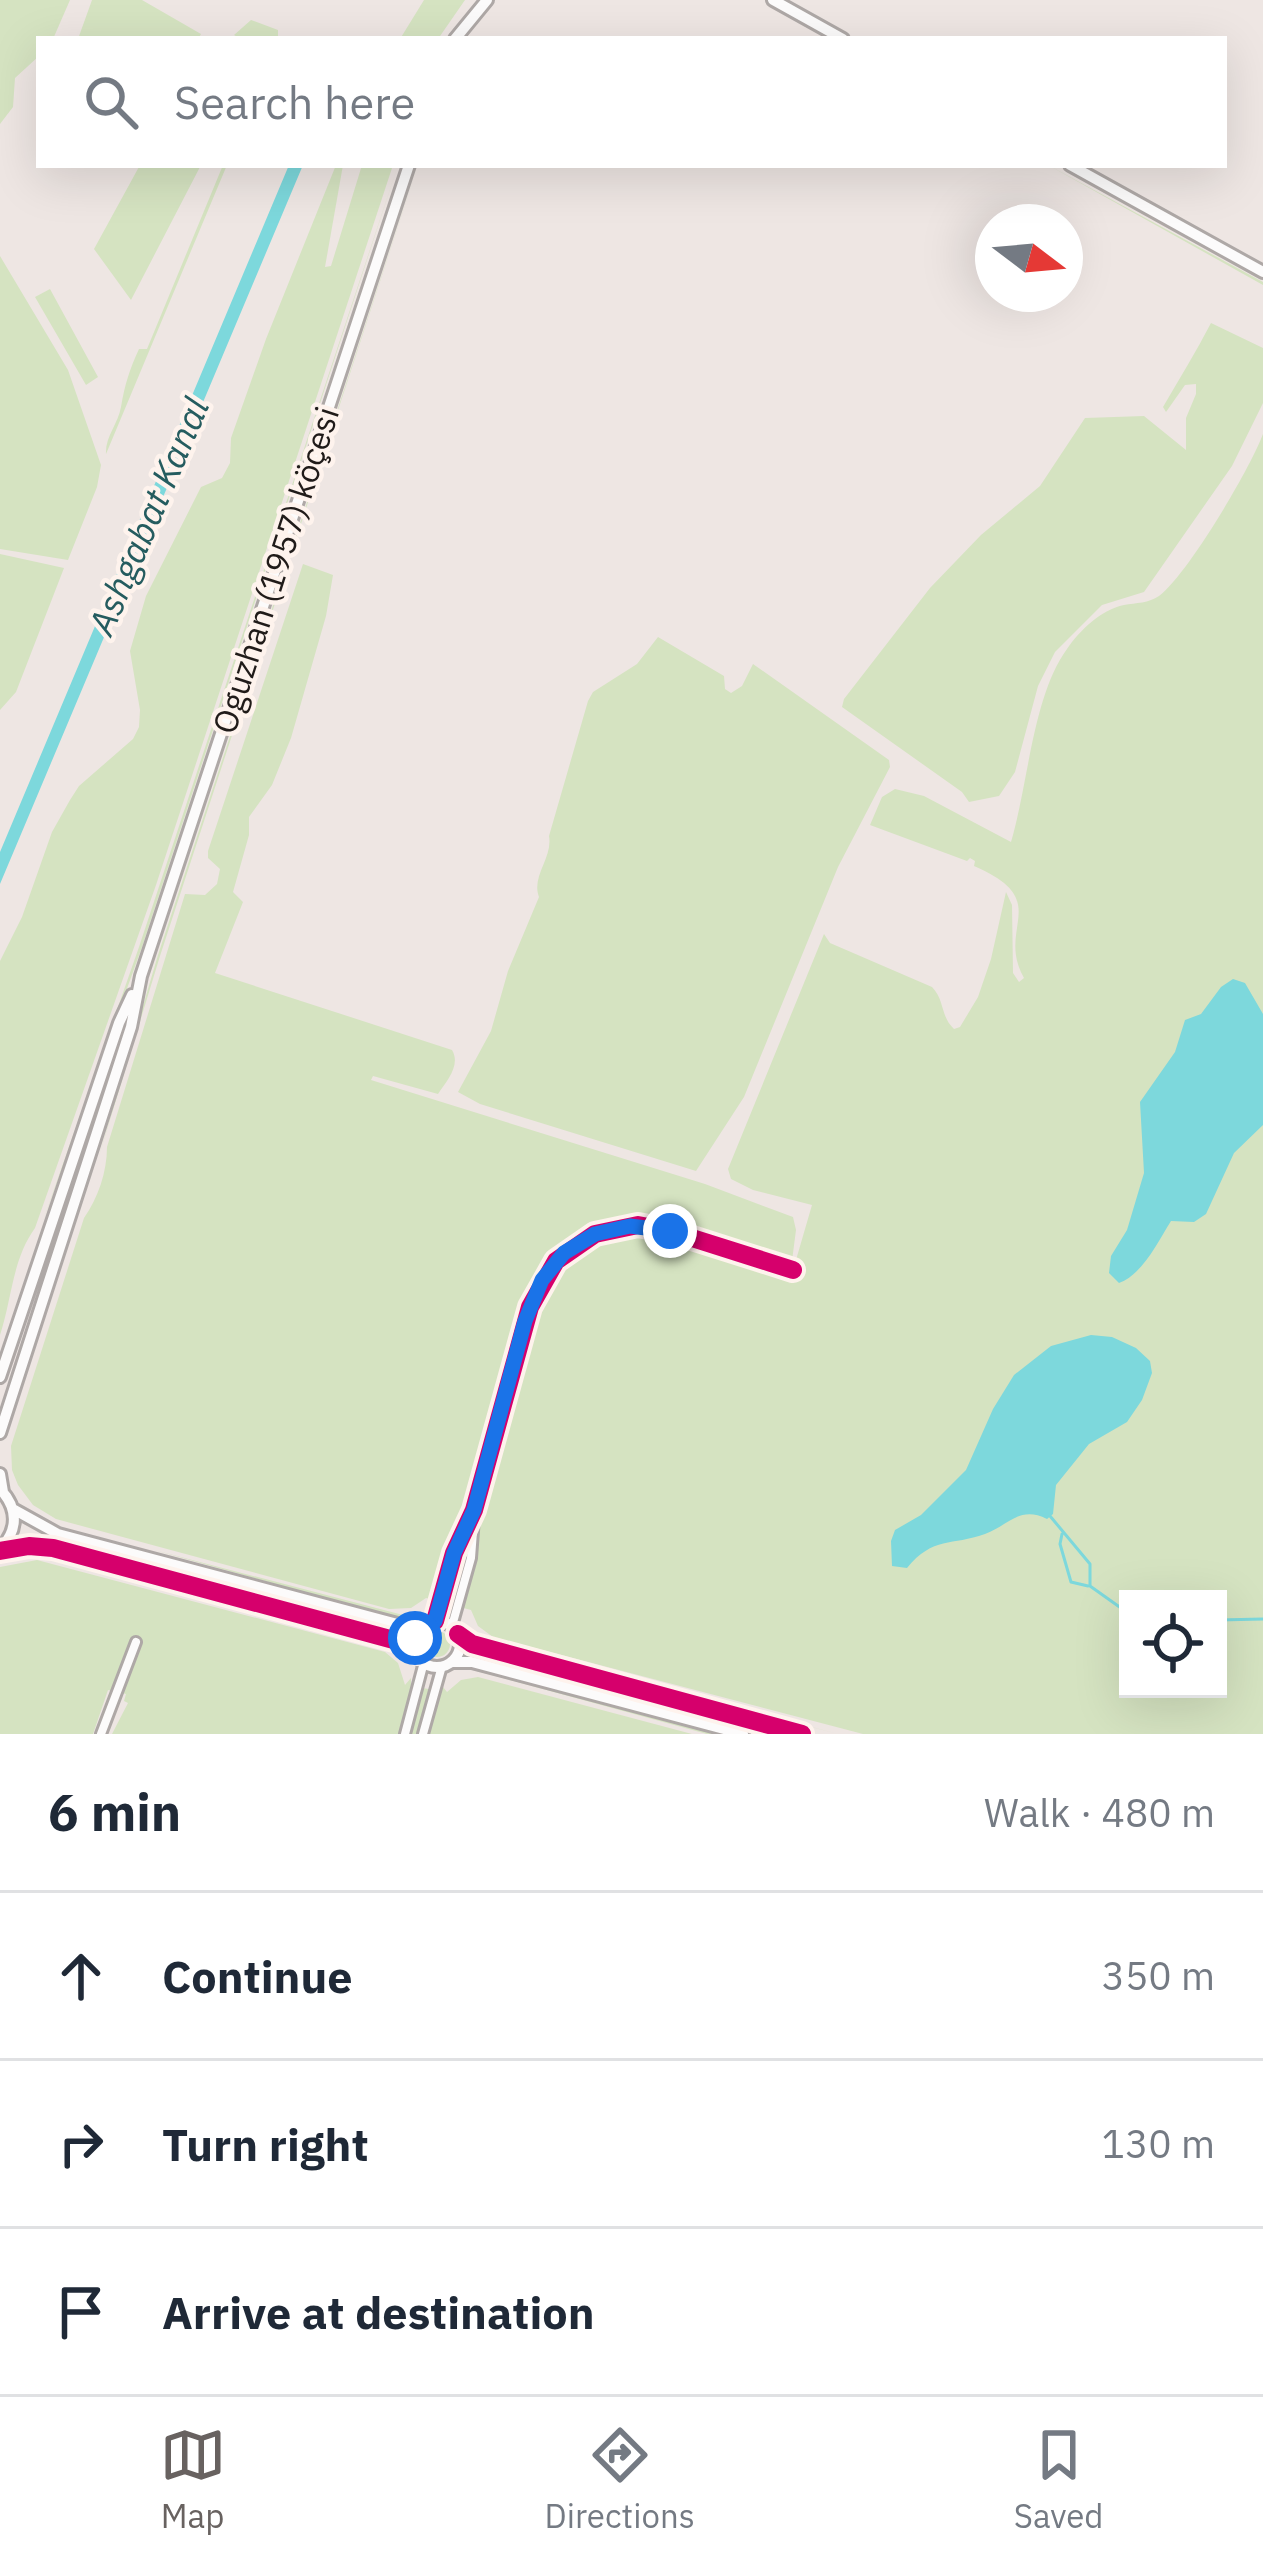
<!DOCTYPE html>
<html lang="en">
<head>
<meta charset="utf-8">
<style>
	body { margin:0; font-family:"IBM Plex Sans",sans-serif; background:#f2f2f3; color:#1f2937 }
	.controls { position:absolute; right:36px; bottom:36px; display:grid; overflow:hidden; border-radius:0px; box-shadow:0 12px 48px #0002 }
	.controls button { width:108px; height:108px; display:grid; place-items:center; padding:0; border:0; border-bottom:3px solid #e0e1e3; background:#fff; color:#1f2937; font:60px sans-serif }
	.compass { position:absolute; left:975px; top:204px; width:108px; height:108px; border-radius:50%; background:#fff; box-shadow:0 12px 48px #0002; rotate:106deg }
	.stop { position:absolute; width:36px; height:36px; margin:-27px; border:9px solid #1a73e8; border-radius:50%; background:#fff }
	.stop.end { background:#1a73e8; border-color:#fff; box-shadow:0 3px 12px #0008 }
	.list { margin:0; padding:0; list-style:none }
	h2 { display:flex; justify-content:space-between; align-items:center; height:156px; margin:0; padding:0 48px; font-size:51px }
	h2 small { font-size:39px; font-weight:400; color:#747a83 }
	.list li { display:grid; grid-template-columns:78px 1fr auto; gap:36px; align-items:center; box-sizing:border-box; height:168px; padding:0 48px; border-top:3px solid #e0e1e3 }
	.list b { display:block; font-size:45px; white-space:nowrap }
	.list em { font-size:39px; font-style:normal; color:#747a83 }
	.icon { flex:none; width:66px; height:66px; fill:none; stroke:currentColor; stroke-width:2; stroke-linecap:round; stroke-linejoin:round }
	.map { position:relative; flex:none; width:1263px; height:1734px; overflow:hidden }
	.search { position:absolute; background:#fff; box-shadow:0 12px 48px #0002; left:36px; right:36px; top:36px; height:132px; display:flex; align-items:center; gap:30px; box-sizing:border-box; padding:0 42px; border-radius:0px; color:#747a83; font-size:45px }
	.sheet { height:660px; background:#fff }
	nav { display:flex; justify-content:space-around; align-items:center; box-sizing:border-box; height:168px; border-top:3px solid #e0e1e3; background:#fff; font-size:33px; color:#747a83 }
	nav a { display:grid; justify-items:center; gap:6px }
	nav .on { color:#686260 }
	.map>svg:first-child { display:block }
	.green { fill:#d5e3c1; fill-rule:evenodd }
	.water { fill:#7dd8dc }
	.lines { fill:none; stroke-linecap:round; stroke-linejoin:round }
	.stream { stroke:#7dd8dc; stroke-width:3 }
	.street-casing { stroke:#aea8a6; stroke-width:14 }
	.secondary-casing { stroke:#aea8a6; stroke-width:16 }
	.street { stroke:#fcfbfb; stroke-width:8 }
	.secondary { stroke:#fcfbfb; stroke-width:10 }
	.cycleway-casing { stroke:#fef3ed; stroke-width:26 }
	.cycleway { stroke:#d6006c; stroke-width:18 }
	.route { stroke:#1a73e8; stroke-width:15 }
	.labels { text-anchor:middle; dominant-baseline:central; stroke-width:9; stroke-linejoin:round; paint-order:stroke }
	.street-label { font-size:33px; fill:#201b19; stroke:#fef3ed }
	.water-label { font-size:36px; font-style:italic; fill:#255c5f; stroke:#fef3ed }
</style>
</head>
<body>
<div class="map">
<svg width="1263" height="1734" viewBox="0 0 1263 1734">
	<rect width="100%" height="100%" fill="#eee6e3"/>
	<path class="green" d="M0 0H70L53 39H39V56L15 78 13 107 0 124Z
		M92 0H142L201 34 198 39H78Z
		M424 0H465L438 39H400Z
		M251 20 278 30V39H241L234 35Z
		M140 165H201L131 300 94 249Z
		M223 165H227L106 454C105 437 118 424 121 407 125 384 129 371 139 349H147Z
		M336 165H343L325 267 331 266 362 165H393L156 885 35 1228C12 1260 12 1299 0 1335V961L22 917 52 832 70 800 79 786 133 739 139 727 140 710 130 651 146 596 201 487 222 478 230 463 231 438 266 339Z
		M398 165 142 947 42 1224 139 947Z
		M418 165 160 956 98 1159 158 955Z
		M1048 165 1263 282V285Z
		M0 256 68 370 101 465 97 487 68 560 0 549Z
		M50 289 98 377 86 385 35 297Z
		M1211 323 1263 348V403L1232 466 1144 592 1102 605 1055 652 1038 686 1015 772 999 796 969 802 962 792 842 707 844 699 930 588 981 535 1040 486 1085 418 1144 416 1186 450V418L1196 394V384L1185 385 1166 412 1163 407C1179 379 1196 352 1211 323Z
		M1263 434V1734H863L493 1637 478 1626 471 1610 426 1598 411 1608 389 1609 56 1519 33 1505 18 1485 12 1470 11 1446 84 1218C98 1198 107 1172 107 1147L185 894 205 895 217 884 220 869 208 858V851L303 564 333 575 326 616 291 738 272 785 249 817V835L233 892 243 902 215 973 452 1050C461 1065 447 1081 438 1094L373 1076 371 1080 705 1184 793 1217 796 1230 789 1284 812 1205 753 1190 731 1179 728 1169 824 934 830 943 932 987C945 1000 940 1016 954 1029L960 1027 978 997 991 959 1006 892 1012 905 1013 973 1019 982 1024 978C995 927 1055 901 974 866L975 861 970 858 967 861 870 825 882 797 895 789 924 796 1011 842C1028 785 1033 695 1067 649 1080 630 1101 610 1124 605 1136 603 1149 603 1159 596 1188 574 1250 469 1263 434ZM1128 1599H1218V1689H1128Z
		M0 554 64 568 16 692 0 710Z
		M658 637 724 676 725 689 731 693 742 686 753 664 889 760 890 767 838 867 744 1097 696 1171 480 1104 458 1092 491 1031 508 971 539 897C531 876 553 858 549 836L588 701 593 692 637 664Z
		M65 1542 401 1632 65 1544Z
		M154 1550 403 1615 404 1617 387 1615Z
		M61 1557 380 1643 396 1651 60 1560Z
		M37 1560 385 1652 398 1663 405 1685 411 1678V1686L440 1691 443 1687 447 1692 461 1680 478 1677 692 1734H112L128 1703 124 1701 126 1694 108 1690 93 1734H0V1567Z
		M424 1644a13 13 0 1 1 26 0a13 13 0 1 1-26 0Z
		M483 1635 492 1641 838 1734 492 1643 480 1638Z
		M477 1653 777 1734 476 1655Z
		M473 1670 485 1671 717 1734H707Z"/>
	<path class="water" d="M289 165H303L0 884V852Z
		M1233 979 1245 983 1263 1014V1125L1234 1153 1206 1214 1194 1222 1171 1221C1157 1243 1143 1274 1119 1283L1109 1273 1111 1256 1127 1230 1144 1173 1140 1102 1175 1052 1185 1020 1201 1014 1221 987Z
		M1091 1335 1112 1337 1136 1348 1150 1361 1152 1373 1142 1400 1127 1422 1089 1444 1056 1485 1053 1514 1047 1519C1020 1505 1009 1525 985 1534 952 1546 933 1536 907 1568L892 1566 891 1541 895 1530 921 1515 966 1470 993 1409 1014 1375 1051 1346Z"/>
	<g class="lines">
		<path class="stream" d="M1050 1516 1090 1564V1586L1128 1613
			M1062 1534 1060 1544 1071 1582 1088 1586
			M1218 1620 1263 1619"/>
		<defs>
			<path id="street" d="M435 1621 454 1553 474 1510 530 1307 556 1261 595 1234 638 1225 670 1231 793 1270
				M452 1626 471 1558 474 1518
				M101 1734 136 1642
				M405 1734 424 1662
				M423 1734 442 1666"/>
			<path id="secondary" d="M773 0 843 39
				M455 39 487 0
				M1070 165 1263 272
				M0 1377 119 1023 132 995
				M0 1433 131 1027 141 976 409 165
				M0 1474 3 1492
				M0 1489C18 1508 19 1530 0 1549
				M13 1509 58 1534 405 1626 424 1625
				M0 1551 29 1546 53 1548 401 1642 417 1653
				M414 1644a23 23 0 1 1 46 0a23 23 0 1 1-46 0Z
				M458 1634 472 1644 802 1734
				M451 1662H472L743 1734"/>
		</defs>
		<use href="#street" class="street-casing"/>
		<use href="#secondary" class="secondary-casing"/>
		<use href="#street" class="street"/>
		<use href="#secondary" class="secondary"/>
		<defs>
			<path id="cycleway" d="M0 1551 29 1546 53 1548 401 1642 417 1653
				M435 1621 454 1553 474 1510 530 1307 556 1261 595 1234 638 1225 670 1231 793 1270
				M458 1634 472 1644 802 1734"/>
		</defs>
		<use href="#cycleway" class="cycleway-casing"/>
		<use href="#cycleway" class="cycleway"/>
	</g>
	<g class="lines">
		<path class="route" d="M415 1638 424 1625 435 1621 454 1553 474 1510 525 1321 542 1280 564 1253 595 1234 630 1226 670 1231"/>
	</g>
	<g class="labels">
		<g class="street-label">
			<text transform="translate(275 570) rotate(-72)">Oguzhan (1957) köçesi</text>
		</g>
		<g class="water-label">
			<text transform="translate(148 516) rotate(-67)">Ashgabat Kanal</text>
		</g>
	</g>
</svg>
<div class="controls">
<button><svg class="icon" aria-label="locate" viewBox="0 0 24 24"><circle cx="12" cy="12" r="6"/><path d="M12 2v4M12 18v4M2 12h4M18 12h4"/></svg></button>
</div>
<svg class="compass" viewBox="-18 -18 36 36"><path d="M0-13l5 13h-10z" fill="#e53935"/><path d="M0 13l5-13h-10z" fill="#747a83"/></svg>
<div class="stop" style="left:415px;top:1638px"></div>
<div class="stop end" style="left:670px;top:1231px"></div>
<div class="search"><svg class="icon" aria-label="search" viewBox="0 0 24 24"><circle cx="10" cy="10" r="6"/><path d="M15 15l6 6"/></svg>Search here</div>
</div>
<section class="sheet">
<h2>6 min<small>Walk · 480 m</small></h2>
<ul class="list">
<li><svg class="icon" aria-label="ahead" viewBox="0 0 24 24"><path d="M12 20V5M6 11l6-6 6 6"/></svg><div><b>Continue</b></div><em>350 m</em></li>
<li><svg class="icon" aria-label="right" viewBox="0 0 24 24"><path d="M7 20v-9h11M14 6l5 5-5 5"/></svg><div><b>Turn right</b></div><em>130 m</em></li>
<li><svg class="icon" aria-label="arrive" viewBox="0 0 24 24"><path d="M6 21V4h12l-3 4 3 4H6"/></svg><div><b>Arrive at destination</b></div></li>
</ul>
</section>
<nav>
<a class="on"><svg class="icon" aria-label="map" viewBox="0 0 24 24"><path d="M3 6l6-2 6 2 6-2v14l-6 2-6-2-6 2zM9 4v14M15 6v14"/></svg>Map</a>
<a><svg class="icon" aria-label="directions" viewBox="0 0 24 24"><path d="M12 3l9 9-9 9-9-9zM9 14v-3h6M13 9l2 2-2 2"/></svg>Directions</a>
<a><svg class="icon" aria-label="saved" viewBox="0 0 24 24"><path d="M7 4h10v16l-5-4-5 4z"/></svg>Saved</a>
</nav>
</body>
</html>
